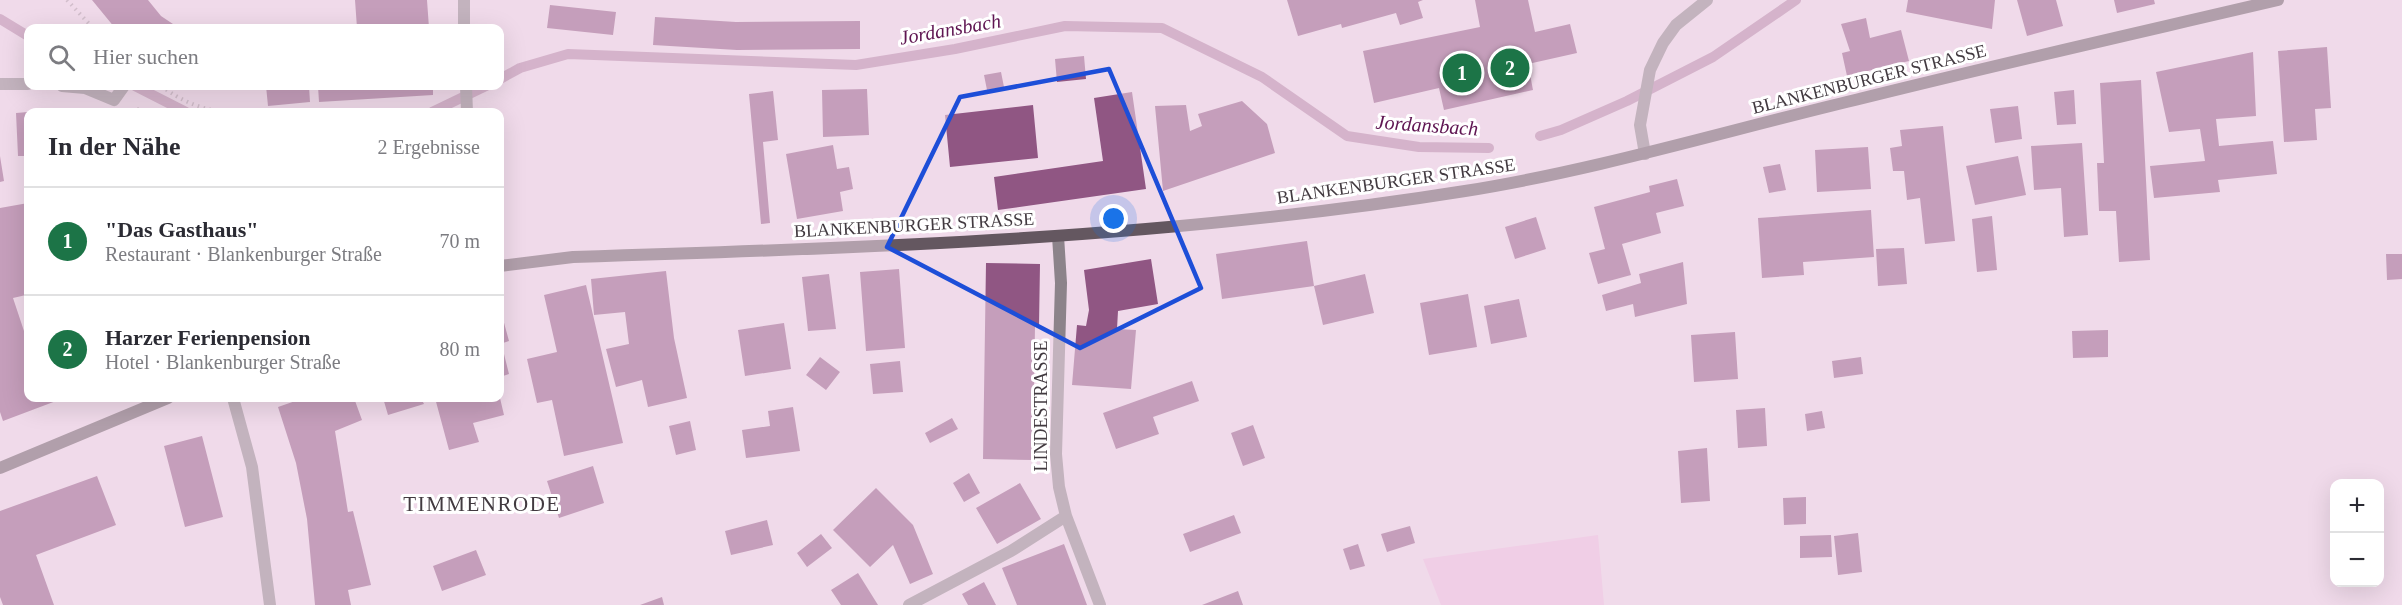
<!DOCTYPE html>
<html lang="de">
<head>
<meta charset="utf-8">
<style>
	body { margin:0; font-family:Georgia,serif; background:#f2f2f3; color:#2b2b33 }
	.controls { position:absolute; right:18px; bottom:18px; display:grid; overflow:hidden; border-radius:12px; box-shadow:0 6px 24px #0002 }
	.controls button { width:54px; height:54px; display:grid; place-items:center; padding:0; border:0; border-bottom:2px solid #e1e1e2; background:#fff; color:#2b2b33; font:30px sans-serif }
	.you { position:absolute; left:1114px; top:219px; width:21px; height:21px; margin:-15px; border:4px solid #fff; border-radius:50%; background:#1a73e8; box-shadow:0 0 0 9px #1a73e833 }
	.badge { display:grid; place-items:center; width:39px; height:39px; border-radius:50%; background:#1c7447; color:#fff; font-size:20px; font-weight:700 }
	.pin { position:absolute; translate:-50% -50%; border:3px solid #fff; box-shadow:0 2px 6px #0006 }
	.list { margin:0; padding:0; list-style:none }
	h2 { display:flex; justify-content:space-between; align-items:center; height:78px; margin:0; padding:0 24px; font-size:26px }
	h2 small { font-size:20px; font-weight:400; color:#7c7c81 }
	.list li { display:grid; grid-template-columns:39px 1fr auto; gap:18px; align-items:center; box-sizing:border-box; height:108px; padding:0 24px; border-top:2px solid #e1e1e2 }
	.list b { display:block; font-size:22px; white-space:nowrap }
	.list p { margin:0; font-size:20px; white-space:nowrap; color:#7c7c81 }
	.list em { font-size:20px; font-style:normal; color:#7c7c81 }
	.icon { flex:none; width:33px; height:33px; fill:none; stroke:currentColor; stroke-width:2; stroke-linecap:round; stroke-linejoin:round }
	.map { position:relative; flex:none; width:2402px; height:605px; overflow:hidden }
	.search { position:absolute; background:#fff; box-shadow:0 6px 24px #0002; left:24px; top:24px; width:480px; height:66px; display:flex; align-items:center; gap:15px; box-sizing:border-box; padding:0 21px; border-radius:12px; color:#7c7c81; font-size:22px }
	.panel { position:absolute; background:#fff; box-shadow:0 6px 24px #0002; left:24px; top:108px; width:480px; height:294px; border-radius:12px }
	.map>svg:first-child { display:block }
	.green { fill:#efbee2 }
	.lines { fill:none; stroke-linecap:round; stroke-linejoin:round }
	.stream { stroke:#b384a7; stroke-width:10 }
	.building { fill:#905683 }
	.path { stroke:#ad9ca9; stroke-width:4; stroke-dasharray:1.5 4.5; stroke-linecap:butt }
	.minor { stroke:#8c838a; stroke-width:12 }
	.tertiary { stroke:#8c838a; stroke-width:12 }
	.secondary { stroke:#645760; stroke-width:12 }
	.marked { fill:none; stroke:#1d4ed8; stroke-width:4.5; stroke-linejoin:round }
	.labels { text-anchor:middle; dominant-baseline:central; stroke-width:6; stroke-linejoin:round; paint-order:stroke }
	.street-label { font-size:18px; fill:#423a40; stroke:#fff }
	.water-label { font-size:20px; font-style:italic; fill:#5f1552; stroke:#fff }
	.quarter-label { font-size:21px; letter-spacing:1.5px; fill:#423a40; stroke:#fff }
</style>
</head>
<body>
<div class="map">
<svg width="2402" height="605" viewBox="0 0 2402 605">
	<rect width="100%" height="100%" fill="#f0daea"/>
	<path class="green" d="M1598 535 1604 605H1441L1423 559Z"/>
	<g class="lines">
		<path class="stream" d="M0 19 28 36
			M500 79 520 68 568 54 856 65 955 49 1065 26 1162 28 1262 77 1347 136 1419 147 1489 148
			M135 86 186 112
			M432 112 486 86
			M1540 136 1561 130 1627 101 1713 57 1796 0"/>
	</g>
	<path class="building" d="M92 0H148L161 16 179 28H115Z
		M355 0H427L429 28H357Z
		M1287 0H1423L1418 2 1423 18 1400 25 1396 13 1342 28 1341 24 1298 36Z
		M1475 0H1528L1535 32 1570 24 1577 53 1528 64 1533 90 1444 110 1439 88 1374 103 1363 51 1480 27Z
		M1908 0H1995L1992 29 1906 12Z
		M2017 0H2056L2063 26 2027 36Z
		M2114 0H2154L2155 4 2117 13Z
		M550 5 616 12 613 35 547 28Z
		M655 17 736 22 860 21V49L737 50 653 45Z
		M1866 18 1870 38 1901 30 1909 61 1847 76 1842 53 1850 51 1841 24Z
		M2327 47 2331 108 2315 109 2317 140 2284 142 2278 51Z
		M2253 52 2256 116 2216 119 2219 146 2273 141 2277 174 2218 180 2220 192 2154 198 2150 166 2205 161 2200 129 2169 132 2156 72Z
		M1084 56 1086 79 1057 82 1055 59Z
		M1001 72 1004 87 987 90 984 75Z
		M2141 80 2150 260 2119 262 2116 211H2099L2097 163H2104L2100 83Z
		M266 86H309L310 102 268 106Z
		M318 86H433V95L319 102Z
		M867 89 869 135 823 137 822 90Z
		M2074 90 2076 124 2057 125 2054 92Z
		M773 91 778 140 763 142 770 223 761 224 749 94Z
		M1132 92 1146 189 998 210 994 177 1103 161 1094 98Z
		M1242 101 1267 124 1275 153 1163 191 1155 106 1186 105 1190 131 1202 126 1198 114Z
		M1033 105 1038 158 950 167 945 115Z
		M2018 106 2022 139 1995 143 1990 109Z
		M28 112V156H18L16 113Z
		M1943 126 1955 241 1925 244 1920 198 1907 200 1904 171H1893L1890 148 1902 146 1900 130Z
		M2082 143 2088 235 2064 237 2061 188 2034 190 2031 146Z
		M833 145 837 169 849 167 853 189 840 192 843 211 797 219 786 154Z
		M1868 147 1871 189 1817 192 1815 150Z
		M0 156 4 181 0 182Z
		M2018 156 2026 195 1975 205 1966 166Z
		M1780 164 1786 190 1769 193 1763 167Z
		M1677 179 1684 206 1656 213 1661 233 1622 244 1631 275 1598 284 1589 253 1605 249 1594 207 1650 192 1649 186Z
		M28 203V302L26 295 13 298 28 343V398H64L3 421 0 412V208Z
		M1871 210 1874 257 1803 262 1804 275 1762 278 1758 218Z
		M1992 216 1997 270 1977 272 1972 219Z
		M1536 217 1546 249 1515 259 1505 227Z
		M1307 241 1314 286 1222 299 1216 254Z
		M1904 248 1907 284 1878 286 1876 249Z
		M2386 254H2402V279L2387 280Z
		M1151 259 1158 304 1118 311 1117 329 1136 330 1131 389 1072 385 1077 325 1086 326 1089 310 1084 270Z
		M1683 262 1687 304 1635 317 1633 304 1606 311 1602 295 1641 283 1639 274Z
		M986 263 1040 264 1039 326H1035L1033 460 983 459Z
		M899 269 905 348 866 351 860 272Z
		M666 271 674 338 687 398 648 407 642 380 616 387 606 349 629 344 625 312 594 315 591 279Z
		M829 274 836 329 808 331 802 277Z
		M1365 274 1374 313 1323 325 1314 286Z
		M586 285 623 443 564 456 552 400 537 403 527 359 557 352 544 295Z
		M1468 294 1477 347 1429 355 1420 303Z
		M1519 299 1527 337 1491 344 1484 306Z
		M500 308 509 341 500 344Z
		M784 323 791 369 745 376 738 330Z
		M2108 330V357L2073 358 2072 331Z
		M1735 332 1738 379 1694 382 1691 335Z
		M503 350 509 374 500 377V351Z
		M820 357 840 372 826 390 806 375Z
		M1861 357 1863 374 1834 378 1832 361Z
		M900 361 903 392 873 394 870 364Z
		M1192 381 1199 401 1153 417 1159 434 1116 449 1103 413Z
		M304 398H354L362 420 335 431 348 512 353 511 371 585 348 590 351 605H315L307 519 296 463 278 407Z
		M383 398H421L424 404 388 415Z
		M435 398H500L504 415 473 423 479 442 449 450Z
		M793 407 800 451 746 458 742 430 770 426 768 411Z
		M1765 408 1767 446 1738 448 1736 410Z
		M1822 411 1825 428 1807 431 1805 414Z
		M952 418 958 429 930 443 925 433Z
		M690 421 696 450 676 455 669 426Z
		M1253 425 1265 458 1243 466 1231 433Z
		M202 436 223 517 185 527 164 446Z
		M1707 448 1710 501 1681 503 1678 451Z
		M593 466 604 503 559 518 547 481Z
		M969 473 980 493 964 502 953 483Z
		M97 476 116 525 36 555 54 605H3L0 597V511Z
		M1020 483 1041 519 997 544 976 508Z
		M876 488 913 525 933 574 910 584 893 545 870 567 833 530Z
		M1806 497V524L1784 525 1783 498Z
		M1234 515 1241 533 1190 552 1183 534Z
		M767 520 773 545 731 555 725 531Z
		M1410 526 1415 543 1387 552 1381 534Z
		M1858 533 1862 572 1838 575 1834 536Z
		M821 534 832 548 807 567 797 553Z
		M1831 535 1832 557 1800 558V536Z
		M1064 544 1087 605H1017L1002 568Z
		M1358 544 1365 566 1350 570 1343 549Z
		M476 550 486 575 442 591 433 566Z
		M858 573 878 605H841L831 590Z
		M984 582 996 605H968L962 594Z
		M1238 591 1243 605H1202Z
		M662 597 664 605H640Z"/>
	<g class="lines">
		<path class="path" d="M67 0 93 28
			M161 86C182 101 199 109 225 112
			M137 109 147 112"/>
		<path class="minor" d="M464 0V28
			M0 84H28
			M62 86 85 88 114 100 124 86
			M466 86 467 112
			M1645 154 1640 125 1650 70 1663 43 1676 25 1707 0
			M1058 236 1061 283 1056 454 1059 487 1066 516 1100 605
			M909 605 1011 551 1066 516"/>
		<path class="tertiary" d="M233 398 252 467 270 605"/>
		<path class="secondary" d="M500 266 573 257C871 248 1171 238 1465 191 1597 170 1725 131 1855 100 1995 65 2137 33 2278 0
			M0 468 168 398"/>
	</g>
	<path d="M0 0H2402V605H0ZM1109 69 1201 288 1080 348 887 247 960 97Z" fill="#f0daea" fill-opacity=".55" fill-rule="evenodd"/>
	<path class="marked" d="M1109 69 1201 288 1080 348 887 247 960 97Z"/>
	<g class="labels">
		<g class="street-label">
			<text transform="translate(1869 79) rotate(-14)">BLANKENBURGER STRASSE</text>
			<text transform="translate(1396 181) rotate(-8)">BLANKENBURGER STRASSE</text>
			<text transform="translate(914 225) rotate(-3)">BLANKENBURGER STRASSE</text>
			<text transform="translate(1041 406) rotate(-90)">LINDESTRASSE</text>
		</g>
		<g class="water-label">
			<text transform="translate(950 29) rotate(-10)">Jordansbach</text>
			<text transform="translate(1427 125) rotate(4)">Jordansbach</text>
		</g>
		<g class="quarter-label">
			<text x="482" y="504">TIMMENRODE</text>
		</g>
	</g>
</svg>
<div class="controls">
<button>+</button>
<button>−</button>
</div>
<div class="you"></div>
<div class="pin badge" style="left:1462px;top:73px">1</div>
<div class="pin badge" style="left:1510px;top:68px">2</div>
<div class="search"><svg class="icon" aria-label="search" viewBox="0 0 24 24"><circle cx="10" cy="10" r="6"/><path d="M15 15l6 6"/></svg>Hier suchen</div>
<section class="panel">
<h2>In der Nähe<small>2 Ergebnisse</small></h2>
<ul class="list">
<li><span class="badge">1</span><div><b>&quot;Das Gasthaus&quot;</b><p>Restaurant · Blankenburger Straße</p></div><em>70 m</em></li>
<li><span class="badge">2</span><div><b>Harzer Ferienpension</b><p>Hotel · Blankenburger Straße</p></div><em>80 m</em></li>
</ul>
</section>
</div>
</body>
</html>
